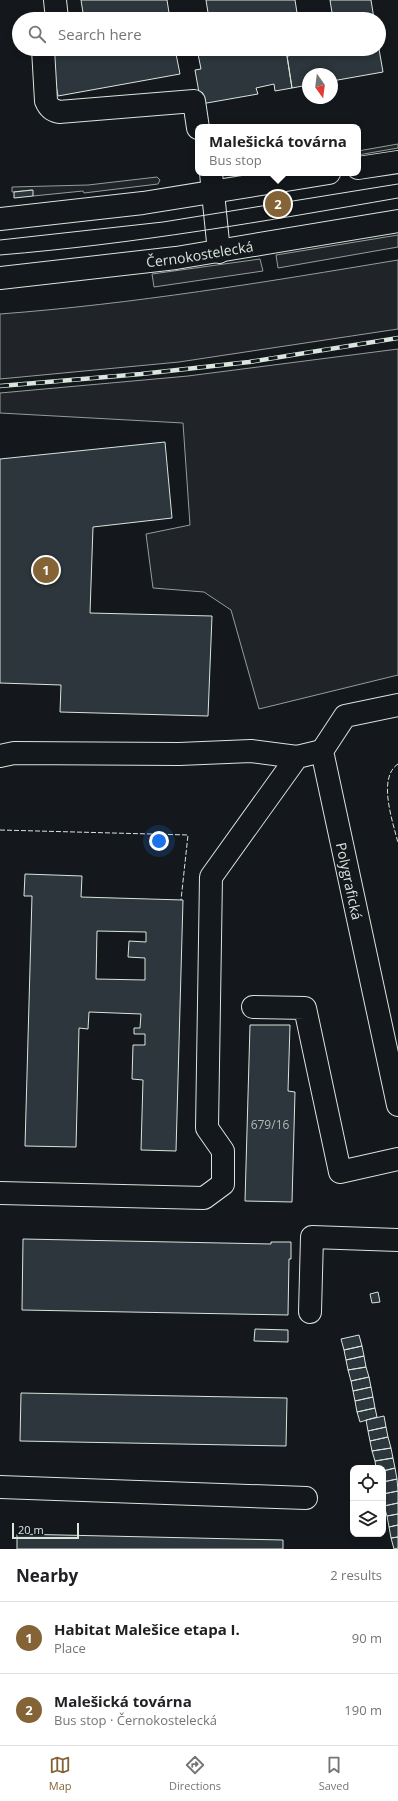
<!DOCTYPE html>
<html lang="en">
<head>
<meta charset="utf-8">
<style>
	body { margin:0; font-family:"Open Sans",sans-serif; background:#f2f2f2; color:#202124 }
	.controls { position:absolute; right:12px; bottom:12px; display:grid; overflow:hidden; border-radius:8px; box-shadow:0 2px 6px #0003 }
	.controls button { width:36px; height:36px; display:grid; place-items:center; padding:0; border:0; border-bottom:1px solid #e0e0e0; background:#fff; color:#202124; font:20px sans-serif }
	.compass { position:absolute; left:302px; top:68px; width:36px; height:36px; border-radius:50%; background:#fff; box-shadow:0 2px 6px #0003; rotate:166deg }
	.scale { position:absolute; left:12px; bottom:10px; width:67px; box-sizing:border-box; padding-left:4px; border:2px solid #d8e6dc; border-top:0; font-size:11px; line-height:14px; white-space:nowrap; color:#d8e6dc; -webkit-text-stroke:3px #14181c; paint-order:stroke }
	.you { position:absolute; left:159px; top:841px; width:14px; height:14px; margin:-10px; border:3px solid #fff; border-radius:50%; background:#1a73e8; box-shadow:0 0 0 6px #1a73e833 }
	.badge { display:grid; place-items:center; width:26px; height:26px; border-radius:50%; background:#846436; color:#fff; font-size:13px; font-weight:700 }
	.pin { position:absolute; translate:-50% -50%; border:2px solid #fff; box-shadow:0 1px 4px #0006 }
	.popup { position:absolute; left:195px; top:124px; width:166px; height:52px; box-sizing:border-box; display:grid; place-content:center; border-radius:8px; background:#fff; filter:drop-shadow(0 1px 3px #0005); font-size:13px; white-space:nowrap; color:#757577 }
	.popup b { font-size:15px; color:#202124 }
	.popup::after { content:''; position:absolute; left:50%; top:100%; margin-left:-8px; border:8px solid transparent; border-top-color:#fff }
	.list { margin:0; padding:0; list-style:none }
	h2 { display:flex; justify-content:space-between; align-items:center; height:52px; margin:0; padding:0 16px; font-size:17px }
	h2 small { font-size:13px; font-weight:400; color:#757577 }
	.list li { display:grid; grid-template-columns:26px 1fr auto; gap:12px; align-items:center; box-sizing:border-box; height:72px; padding:0 16px; border-top:1px solid #e0e0e0 }
	.list b { display:block; font-size:15px; white-space:nowrap }
	.list p { margin:0; font-size:13px; white-space:nowrap; color:#757577 }
	.list em { font-size:13px; font-style:normal; color:#757577 }
	.icon { flex:none; width:22px; height:22px; fill:none; stroke:currentColor; stroke-width:2; stroke-linecap:round; stroke-linejoin:round }
	.map { position:relative; flex:none; width:398px; height:1549px; overflow:hidden }
	.search { position:absolute; background:#fff; box-shadow:0 2px 6px #0003; left:12px; right:12px; top:12px; height:44px; display:flex; align-items:center; gap:10px; box-sizing:border-box; padding:0 14px; border-radius:22px; color:#757577; font-size:15px }
	.sheet { height:196px; background:#fff }
	nav { display:flex; justify-content:space-around; align-items:center; box-sizing:border-box; height:56px; border-top:1px solid #e0e0e0; background:#fff; font-size:11px; color:#757577 }
	nav a { display:grid; justify-items:center; gap:2px }
	nav .on { color:#846436 }
	.map>svg:first-child { display:block }
	.green { fill:#202428; stroke:#939e99 }
	.building { fill:#2c363c; stroke:#d8e6dc; fill-rule:evenodd }
	.lines { fill:none; stroke-linecap:round; stroke-linejoin:round }
	.minor-casing { stroke:#d8e6dc; stroke-width:24 }
	.major-casing { stroke:#d8e6dc; stroke-width:24 }
	.minor { stroke:#14181c; stroke-width:22 }
	.major { stroke:#14181c; stroke-width:22 }
	.tram { stroke:#d8e6dc; stroke-width:1 }
	.rail-casing { stroke:#d8e6dc; stroke-width:4.5 }
	.rail { stroke:#14181c; stroke-width:3; stroke-dasharray:9; stroke-linecap:butt }
	.fence { stroke:#d8e6dc; stroke-width:1; stroke-dasharray:5 2; stroke-linecap:butt }
	.labels { text-anchor:middle; dominant-baseline:central; stroke-width:3; stroke-linejoin:round; paint-order:stroke }
	.number-label { font-size:12px; fill:#adbab4 }
	.street-label { font-size:14px; fill:#d8e6dc; stroke:#14181c }
</style>
</head>
<body>
<div class="map">
<svg width="398" height="1549" viewBox="0 0 398 1549">
	<rect width="100%" height="100%" fill="#14181c"/>
	<path class="green" d="M398 144V148L358 155V151Z
		M157 177 160 180 158 184 84 193 83 191 33 196 32 190 12 192V187L88 185Z
		M398 235V247L278 268 276 255Z
		M260 259 263 271 154 287 152 274Z
		M398 260V329L179 362 0 379V314C133 304 266 282 398 260Z
		M398 349V675L259 709 231 610 204 592 153 588 146 534 190 525 183 423 0 413V393L188 376Z"/>
	<path class="building" d="M81 0H167L170 19H84Z
		M206 0H295L298 19H209Z
		M330 0H371L374 19H333Z
		M68 49H175L180 74 58 96 50 52Z
		M197 49H303L304 53 287 56 292 88 275 91 274 84 256 88 258 94 201 104 195 70 201 69Z
		M325 49H379L383 72 332 81V74H308V85L292 88 287 56Z
		M33 190V196L14 198V192Z
		M165 442 172 518 93 527 90 613 212 616 208 716 60 712 61 685 0 683V459Z
		M25 874 82 876 81 897 183 900 176 1151 141 1150 143 1080 132 1079 133 1045H145V1034H134V1028H140L141 1014 89 1012 88 1029 79 1028 76 1147 25 1146 32 896H24ZM97 931 146 932V942L129 941 128 957 145 958V980L96 979Z
		M250 1025H290L288 1091 295 1092 292 1202 245 1201Z
		M23 1239 271 1244V1242H291V1259H289L288 1315 22 1310Z
		M378 1292 380 1302 372 1303 370 1294Z
		M255 1329 288 1330V1342L254 1341Z
		M359 1335 362 1346 344 1350 341 1339Z
		M362 1346 364 1356 346 1360 344 1350Z
		M364 1356 366 1367 348 1370 346 1360Z
		M366 1367 369 1377 351 1381 348 1370Z
		M369 1377 371 1387 353 1391 351 1381Z
		M371 1387 373 1397 355 1401 353 1391Z
		M21 1393 287 1398 286 1446 20 1441Z
		M373 1397 375 1408 357 1412 355 1401Z
		M375 1408 377 1417 360 1422 357 1412Z
		M384 1416 386 1427 368 1431 366 1420Z
		M386 1427 388 1437 370 1441 368 1431Z
		M388 1437 391 1448 372 1451 370 1441Z
		M391 1448 393 1458 375 1461 372 1451Z
		M393 1458 395 1468 383 1471V1468H376L375 1461Z
		M395 1468 397 1479 383 1482V1471Z
		M397 1479 398 1491 383 1494V1482Z
		M398 1491V1503L384 1506 383 1494Z
		M398 1503V1514L387 1516 384 1506Z
		M398 1514V1525L389 1527 387 1516Z
		M398 1525V1537L391 1538 389 1527Z
		M17 1534 283 1540V1549H17Z
		M398 1537V1548L394 1549 391 1538Z"/>
	<g class="lines">
		<defs>
			<g id="minor">
				<path d="M55 0 57 19"/>
				<path d="M43 49 46 101C49 108 52 110 59 112L194 101 198 128"/>
				<path d="M211 173 219 252"/>
				<path id="s1" d="M398 705 345 716 322 751 398 1105"/>
				<path d="M0 756 14 753 179 754 251 751 297 757"/>
				<path d="M253 1007 305 1008 340 1172 398 1159"/>
				<path d="M0 1193 204 1198 223 1184V1151L207 1128 211 877 297 757 322 751"/>
				<path d="M310 1312 312 1237 398 1240"/>
				<path d="M0 1487 306 1498"/>
			</g>
			<g id="major">
				<path d="M358 168 398 162"/>
				<path d="M0 219 143 203 329 173"/>
				<path id="s2" d="M0 278 176 258 398 221"/>
			</g>
		</defs>
		<use href="#minor" class="minor-casing"/>
		<use href="#major" class="major-casing"/>
		<use href="#minor" class="minor"/>
		<use href="#major" class="major"/>
		<path class="tram" d="M0 240 163 222 398 184
			M0 255C134 244 266 221 398 198"/>
		<defs>
			<path id="rail" d="M0 386 141 374 249 362 398 338"/>
		</defs>
		<use href="#rail" class="rail-casing"/>
		<use href="#rail" class="rail"/>
		<path class="fence" d="M398 764C377 778 393 822 398 843
			M0 830 188 835 181 900"/>
	</g>
	<g class="labels">
		<g class="number-label">
			<text x="270" y="1124">679/16</text>
		</g>
		<g class="street-label">
			<text stroke="none"><textPath href="#s2" startOffset="201">Černokostelecká</textPath></text>
			<text stroke="none"><textPath href="#s1" startOffset="229">Polygrafická</textPath></text>
		</g>
	</g>
</svg>
<div class="controls">
<button><svg class="icon" aria-label="locate" viewBox="0 0 24 24"><circle cx="12" cy="12" r="6"/><path d="M12 2v4M12 18v4M2 12h4M18 12h4"/></svg></button>
<button><svg class="icon" aria-label="layers" viewBox="0 0 24 24"><path d="M12 4l9 5-9 5-9-5zM3 14l9 5 9-5"/></svg></button>
</div>
<svg class="compass" viewBox="-18 -18 36 36"><path d="M0-13l5 13h-10z" fill="#e53935"/><path d="M0 13l5-13h-10z" fill="#757577"/></svg>
<div class="scale">20 m</div>
<div class="you"></div>
<div class="pin badge" style="left:46px;top:570px">1</div>
<div class="pin badge" style="left:278px;top:204px">2</div>
<div class="popup"><b>Malešická továrna</b>Bus stop</div>
<div class="search"><svg class="icon" aria-label="search" viewBox="0 0 24 24"><circle cx="10" cy="10" r="6"/><path d="M15 15l6 6"/></svg>Search here</div>
</div>
<section class="sheet">
<h2>Nearby<small>2 results</small></h2>
<ul class="list">
<li><span class="badge">1</span><div><b>Habitat Malešice etapa I.</b><p>Place</p></div><em>90 m</em></li>
<li><span class="badge">2</span><div><b>Malešická továrna</b><p>Bus stop · Černokostelecká</p></div><em>190 m</em></li>
</ul>
</section>
<nav>
<a class="on"><svg class="icon" aria-label="map" viewBox="0 0 24 24"><path d="M3 6l6-2 6 2 6-2v14l-6 2-6-2-6 2zM9 4v14M15 6v14"/></svg>Map</a>
<a><svg class="icon" aria-label="directions" viewBox="0 0 24 24"><path d="M12 3l9 9-9 9-9-9zM9 14v-3h6M13 9l2 2-2 2"/></svg>Directions</a>
<a><svg class="icon" aria-label="saved" viewBox="0 0 24 24"><path d="M7 4h10v16l-5-4-5 4z"/></svg>Saved</a>
</nav>
</body>
</html>
